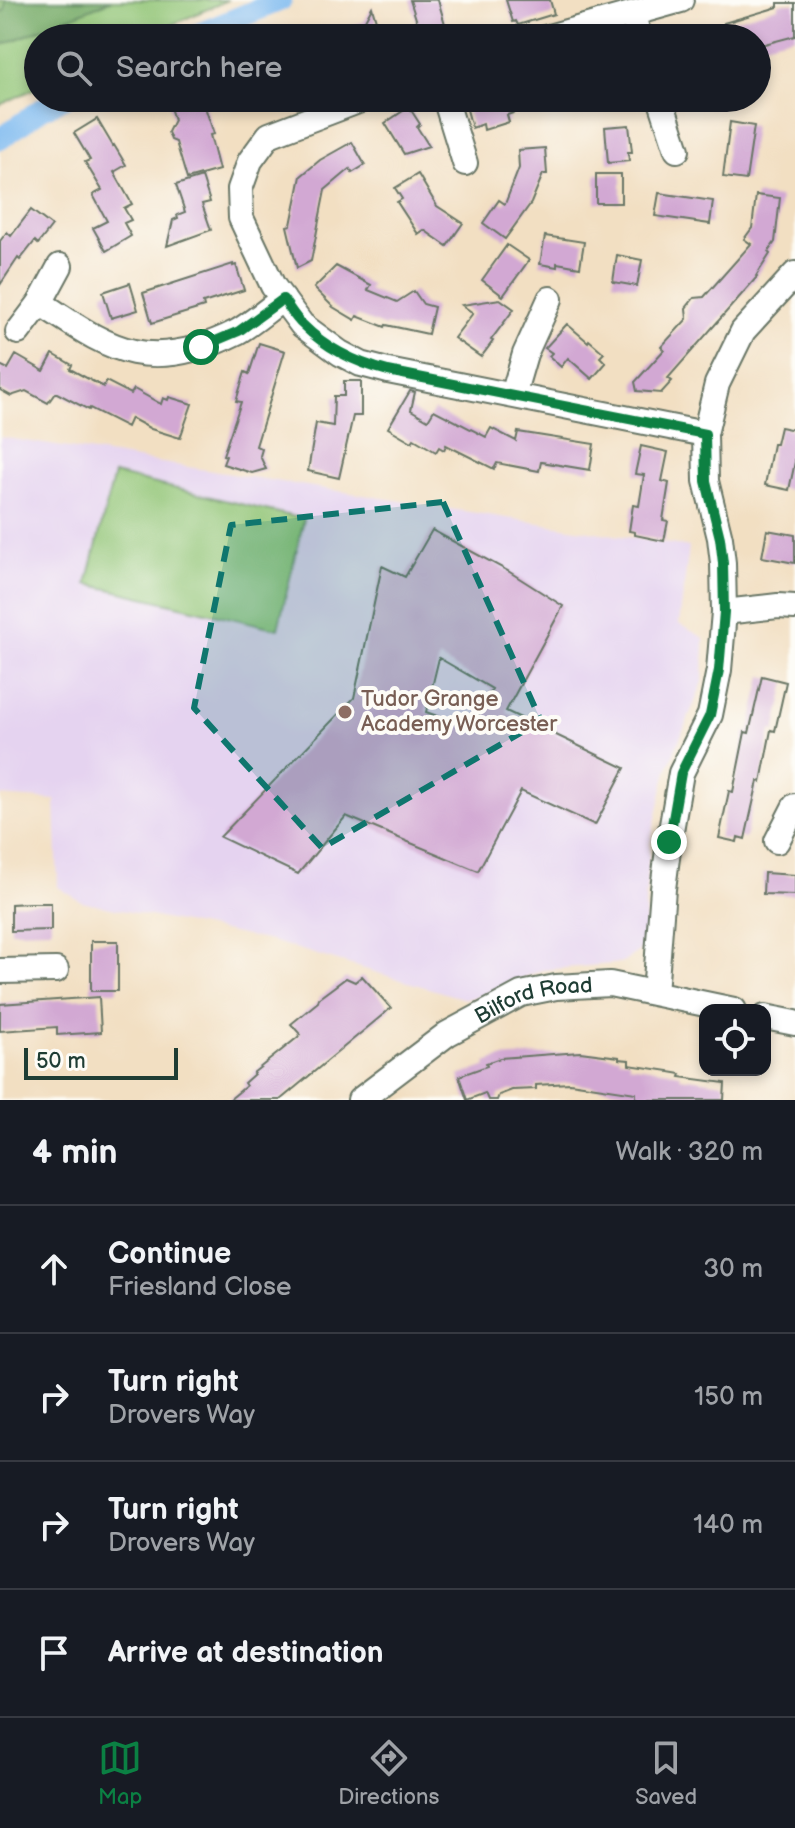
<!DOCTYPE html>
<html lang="en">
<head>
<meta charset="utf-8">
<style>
	body { margin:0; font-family:"Balsamiq Sans",sans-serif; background:#242831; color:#f1f3f6 }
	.controls { position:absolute; right:24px; bottom:24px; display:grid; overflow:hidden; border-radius:16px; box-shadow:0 4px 12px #0003 }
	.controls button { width:72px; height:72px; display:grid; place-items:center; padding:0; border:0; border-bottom:2px solid #363941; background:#171b24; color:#f1f3f6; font:40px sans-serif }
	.scale { position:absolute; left:24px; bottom:20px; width:154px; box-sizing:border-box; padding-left:8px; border:4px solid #1f3d34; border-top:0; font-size:22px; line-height:28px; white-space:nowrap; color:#1f3d34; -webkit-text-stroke:6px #fdfcf7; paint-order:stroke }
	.stop { position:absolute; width:24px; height:24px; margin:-18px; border:6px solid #0b8043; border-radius:50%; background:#fff }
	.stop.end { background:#0b8043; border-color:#fff; box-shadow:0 2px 8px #0008 }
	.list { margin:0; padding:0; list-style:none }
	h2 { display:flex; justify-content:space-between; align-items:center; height:104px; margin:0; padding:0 32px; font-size:34px }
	h2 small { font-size:26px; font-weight:400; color:#9ea1a6 }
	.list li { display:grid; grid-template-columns:52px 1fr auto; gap:24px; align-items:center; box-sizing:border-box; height:128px; padding:0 32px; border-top:2px solid #363941 }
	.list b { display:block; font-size:30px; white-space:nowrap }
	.list p { margin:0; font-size:26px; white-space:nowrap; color:#9ea1a6 }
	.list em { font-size:26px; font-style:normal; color:#9ea1a6 }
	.icon { flex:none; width:44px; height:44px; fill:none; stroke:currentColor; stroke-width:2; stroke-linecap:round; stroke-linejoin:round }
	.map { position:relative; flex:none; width:795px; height:1100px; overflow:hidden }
	.search { position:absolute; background:#171b24; box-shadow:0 4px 12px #0003; left:24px; right:24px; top:24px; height:88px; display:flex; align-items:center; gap:20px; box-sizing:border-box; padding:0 28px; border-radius:44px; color:#9ea1a6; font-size:30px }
	.sheet { height:616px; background:#171b24 }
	nav { display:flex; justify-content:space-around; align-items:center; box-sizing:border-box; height:112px; border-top:2px solid #363941; background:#171b24; font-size:22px; color:#9ea1a6 }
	nav a { display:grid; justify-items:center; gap:4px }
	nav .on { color:#0b8043 }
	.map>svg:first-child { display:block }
	.built { fill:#e5d3f0 }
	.green { fill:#90c475; stroke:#588054; stroke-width:2 }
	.forest { fill:#74aa66; stroke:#4a744d; stroke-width:2 }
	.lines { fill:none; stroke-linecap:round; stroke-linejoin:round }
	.canal { stroke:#7ebaf0; stroke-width:22 }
	.building { fill:#d2a8d3; fill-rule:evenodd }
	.minor-casing { stroke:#697666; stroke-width:28 }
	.minor { stroke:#fff; stroke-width:24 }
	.route { stroke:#0b8043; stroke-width:10 }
	.marked { fill:#0f766e; fill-opacity:0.2; stroke:#0f766e; stroke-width:6; stroke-dasharray:16 10; stroke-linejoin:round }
	.education-dot { fill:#8d6e63; stroke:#fdfcf7; stroke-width:3 }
	.labels { text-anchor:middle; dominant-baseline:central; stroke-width:8; stroke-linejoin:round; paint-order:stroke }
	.education-label { font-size:22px; fill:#785e54; stroke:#fdfcf7; text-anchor:start }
	.street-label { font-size:22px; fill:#1f3d34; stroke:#fdfcf7 }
</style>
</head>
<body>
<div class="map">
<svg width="795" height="1100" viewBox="0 0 795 1100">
	<rect width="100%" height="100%" fill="#fdfcf7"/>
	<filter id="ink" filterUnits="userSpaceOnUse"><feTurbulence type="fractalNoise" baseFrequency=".0125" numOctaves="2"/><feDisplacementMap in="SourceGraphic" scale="16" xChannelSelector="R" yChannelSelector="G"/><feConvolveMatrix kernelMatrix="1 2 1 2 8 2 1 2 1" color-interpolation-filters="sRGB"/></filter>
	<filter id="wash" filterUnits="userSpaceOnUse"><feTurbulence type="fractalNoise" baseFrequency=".006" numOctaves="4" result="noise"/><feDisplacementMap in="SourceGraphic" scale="32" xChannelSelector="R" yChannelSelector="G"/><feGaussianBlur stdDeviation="1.8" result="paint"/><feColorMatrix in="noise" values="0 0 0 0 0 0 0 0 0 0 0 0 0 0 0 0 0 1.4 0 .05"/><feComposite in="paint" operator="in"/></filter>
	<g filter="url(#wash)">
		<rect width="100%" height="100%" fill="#f2dfc2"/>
		<path class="built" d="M0 437 689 547 679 624 704 638 703 682 667 770 650 844 645 904 647 945 622 963 542 970 480 996 465 999 271 941 82 902 58 887 55 800 0 796Z"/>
		<path class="green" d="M0 0H228L142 38H38V87L0 105Z
			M114 474 304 519 278 629 87 584Z"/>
		<path class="forest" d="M5 0H112L0 46V13L5 10Z"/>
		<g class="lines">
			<path class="canal" d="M189 38 281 0
				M0 139 40 110 64 98"/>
		</g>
		<g id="blocks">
			<path class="building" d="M410 0H438L449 38H422Z
				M506 0H550L554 14 518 25 516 21 513 22Z
				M778 3H795V36L757 46V38H728L724 23 778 7Z
				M372 7 381 38H325L324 32 364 22Z
				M167 98H202L214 134 210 135 219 170 187 179 176 142 171 140 168 132 174 120Z
				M473 98H550V101L507 115 509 122 484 130 483 124 472 128 466 106 475 103Z
				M409 107 420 124 417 127 429 146 404 154 385 123Z
				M97 119 113 146 114 145 126 165 114 172 132 204 124 208 131 220 124 223 131 236 106 251 93 228 107 221 93 195 102 190 85 162 90 160 74 133Z
				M730 122 754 126 746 180 723 177Z
				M629 125 632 152H628L629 161 608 163 605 127Z
				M352 142 365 165 352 173 350 169 325 190 311 261 297 268 287 226 291 225 301 176 320 160Z
				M545 148 547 174H543L531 203 505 239 483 223 499 200 505 204 519 168 518 150Z
				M418 174 437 206 463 223 447 246 424 230 418 234 397 202 402 199 395 188Z
				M596 174H621V203H596Z
				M202 177 210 202 202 204 211 230 167 246 173 220 178 218 177 215 185 212 176 185Z
				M659 193 713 201 710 224 655 216Z
				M756 195 780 198 775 242 768 252 770 254 756 276 757 277 668 378 672 381 661 393 637 391 635 382 664 350 661 347 687 319 686 308 694 298 704 297 751 244 744 239 752 228Z
				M31 210 52 226 38 244 35 241 20 260 18 258 0 285V241L7 232 11 236Z
				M545 236 584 242 580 267 557 263V267L540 264Z
				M507 245 529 260 503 296 482 280Z
				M617 255 642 260 637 286 613 282Z
				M233 264V266L236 265 244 290 203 303 204 307 152 323 143 293Z
				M336 266 371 285 368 290 397 302 414 291 423 304 434 307 428 334 386 325 385 327 357 316 355 320 333 307 314 288Z
				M130 283 138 310 111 318 103 292Z
				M500 299 514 309 491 340 493 341 481 357 454 338 473 313 462 305Z
				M567 324 588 342 589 340 604 353 600 357 606 363 592 379 568 358 561 367 549 356 552 353 545 348Z
				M259 343 285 351 256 446 262 449 260 456 266 469 252 473 223 464 226 456 223 455 241 402 236 401 245 372 249 374Z
				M53 354 72 365 70 369 103 387 106 381 131 394 134 389 161 404 163 398 168 400 169 397 192 404 180 438 151 429 131 418 127 427 90 408 89 410 57 393H55L48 403 26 391 11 396 0 390V365L8 369 16 355 44 371Z
				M344 381H361V416H353L339 478 308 471 316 423 333 426 334 396H344Z
				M410 391 415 392 411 410 428 420 434 410 486 437 491 428 516 441 518 432 594 444 590 470 541 462 539 471 497 463 494 469 446 445 444 450 439 447 436 452 414 439 412 442 388 428Z
				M780 427 795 430V462L789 490 765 485 773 444H776Z
				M641 446 668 452 662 481 669 483 663 520 668 521 664 541 635 535V532L629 531 633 505 639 506 644 475 635 474Z
				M432 530 508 571 563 606 506 711 625 768 595 825 521 791 478 871 346 816 298 874 220 837 354 698 382 566 405 577ZM439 658 492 689 471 728 426 712Z
				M767 530 795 535V563L762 557Z
				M762 676 786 682 775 731 771 730 761 782 758 781 745 839 738 837 737 842 719 838 729 791 733 792 745 732 749 733Z
				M764 873 795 875V895L763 894Z
				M30 903H51V930L11 931V904Z
				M91 941H118V991H91Z
				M362 976 391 1008 280 1100H229L246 1086 244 1083 254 1074 253 1073 298 1037 300 1034 291 1024 318 1002 319 998 346 978 355 982Z
				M99 997 101 1032 57 1035V1027L0 1031V1004Z
				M580 1052 619 1057V1059L629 1060V1065L669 1071V1072L681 1074 680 1077 725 1083 724 1100H636V1093L570 1083 536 1085V1089L512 1090 499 1095 497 1100H488L485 1093 467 1100 459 1076 487 1066 486 1063 500 1058Z"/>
		</g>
	</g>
	<g filter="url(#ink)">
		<use href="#blocks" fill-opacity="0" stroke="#697666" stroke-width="2"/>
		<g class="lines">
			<defs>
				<g id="minor">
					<path d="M632 14 640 38"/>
					<path d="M545 38 681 0"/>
					<path d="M366 98 269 135 250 161 240 189 241 218 273 286 302 325 340 353 361 364 388 371 705 434"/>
					<path d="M445 98 465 163"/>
					<path d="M660 98 677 150"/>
					<path d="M40 303C69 321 100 345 134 352 169 359 207 347 237 332 253 323 268 309 283 299"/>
					<path d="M18 332 40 303 60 266"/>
					<path d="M513 395 525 354 550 299"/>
					<path d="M724 612 778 606 795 607"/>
					<path d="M777 841 795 806"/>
					<path d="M0 971 56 970"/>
					<path d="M655 993 663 889 669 842 681 773 710 715 719 670 724 612 723 563 720 538 706 481 705 434 717 384 743 331 795 274"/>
					<path d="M765 1017 795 1023"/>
					<path id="s1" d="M360 1100 447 1034 521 994 556 987 610 984 734 1010"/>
				</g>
			</defs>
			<use href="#minor" class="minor-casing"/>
			<use href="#minor" class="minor"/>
		</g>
	</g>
	<g class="lines" filter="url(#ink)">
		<path class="route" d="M201 347 239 331 283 299C289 307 295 318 303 325 326 348 357 363 388 371L705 434 706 481 720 538 723 563 724 612 719 670 710 715 681 773 669 842"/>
	</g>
	<path class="marked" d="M443 502 541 721 322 848 194 708 231 525Z"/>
	<circle class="education-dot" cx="345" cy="712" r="8"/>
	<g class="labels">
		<g class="education-label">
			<text x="361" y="699">Tudor Grange<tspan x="361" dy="25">Academy Worcester</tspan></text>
		</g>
		<g class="street-label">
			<text stroke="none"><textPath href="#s1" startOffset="204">Bilford Road</textPath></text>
		</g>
	</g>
</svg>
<div class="controls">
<button><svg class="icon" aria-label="locate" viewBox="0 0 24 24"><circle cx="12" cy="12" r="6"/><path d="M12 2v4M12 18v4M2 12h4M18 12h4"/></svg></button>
</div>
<div class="scale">50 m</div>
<div class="stop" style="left:201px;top:347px"></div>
<div class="stop end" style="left:669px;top:842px"></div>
<div class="search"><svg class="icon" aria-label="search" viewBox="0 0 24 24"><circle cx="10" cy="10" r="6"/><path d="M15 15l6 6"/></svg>Search here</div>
</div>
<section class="sheet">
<h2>4 min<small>Walk · 320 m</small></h2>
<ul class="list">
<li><svg class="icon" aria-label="ahead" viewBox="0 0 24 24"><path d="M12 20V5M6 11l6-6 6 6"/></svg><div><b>Continue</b><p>Friesland Close</p></div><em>30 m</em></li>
<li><svg class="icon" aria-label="right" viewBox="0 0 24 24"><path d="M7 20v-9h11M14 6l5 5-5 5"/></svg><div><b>Turn right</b><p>Drovers Way</p></div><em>150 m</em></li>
<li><svg class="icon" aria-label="right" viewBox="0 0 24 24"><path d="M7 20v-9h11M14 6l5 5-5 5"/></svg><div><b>Turn right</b><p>Drovers Way</p></div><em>140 m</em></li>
<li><svg class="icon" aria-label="arrive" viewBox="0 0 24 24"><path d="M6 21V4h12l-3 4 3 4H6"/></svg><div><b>Arrive at destination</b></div></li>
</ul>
</section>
<nav>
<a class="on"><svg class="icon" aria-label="map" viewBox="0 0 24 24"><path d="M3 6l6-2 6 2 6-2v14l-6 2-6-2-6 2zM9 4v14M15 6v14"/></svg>Map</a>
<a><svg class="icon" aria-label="directions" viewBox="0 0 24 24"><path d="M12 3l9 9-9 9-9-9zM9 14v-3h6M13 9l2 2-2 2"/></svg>Directions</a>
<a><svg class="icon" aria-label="saved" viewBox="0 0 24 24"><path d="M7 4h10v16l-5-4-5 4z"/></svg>Saved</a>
</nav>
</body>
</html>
